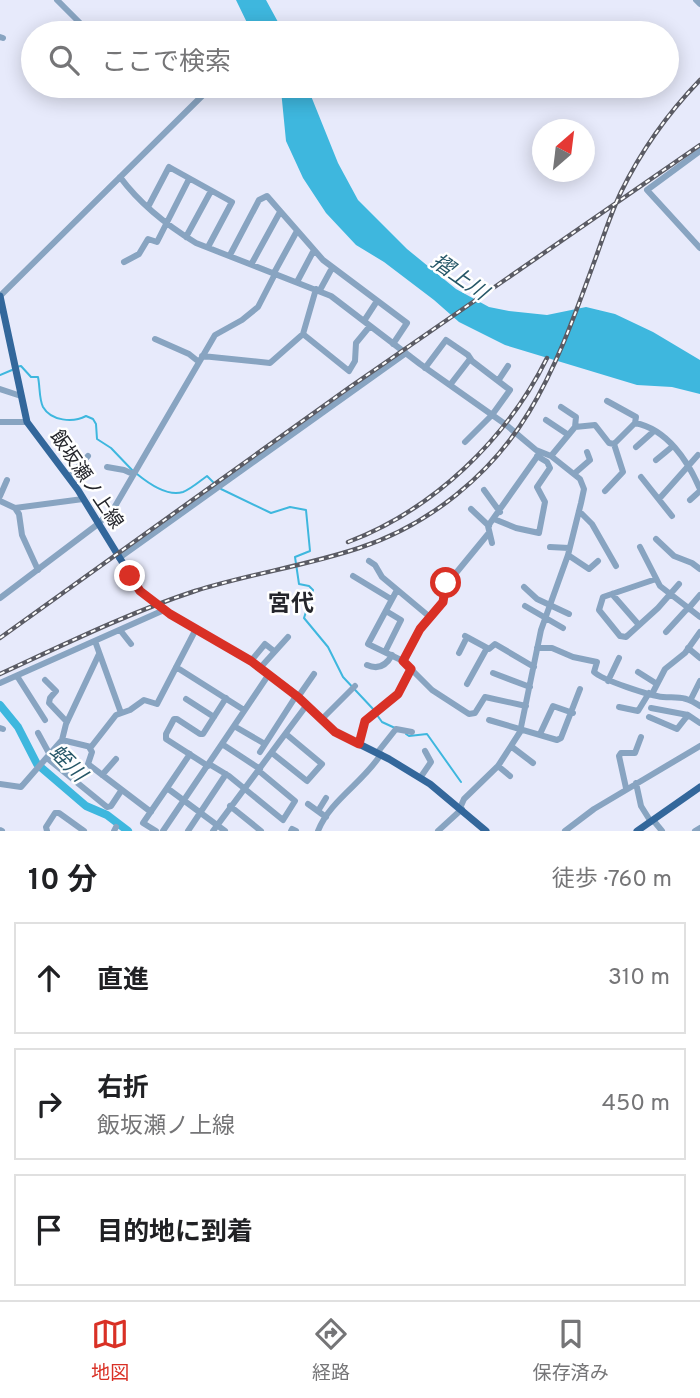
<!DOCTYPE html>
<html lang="ja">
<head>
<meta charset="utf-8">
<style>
	body { margin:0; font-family:Overpass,"Noto Sans JP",sans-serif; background:#f6f6f6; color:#202124 }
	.compass { position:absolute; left:532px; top:119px; width:63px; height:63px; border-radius:50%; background:#fff; box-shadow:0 4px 18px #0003; rotate:28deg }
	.stop { position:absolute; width:21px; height:21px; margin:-16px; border:5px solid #d93025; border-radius:50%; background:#fff }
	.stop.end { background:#d93025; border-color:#fff; box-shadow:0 2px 7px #0008 }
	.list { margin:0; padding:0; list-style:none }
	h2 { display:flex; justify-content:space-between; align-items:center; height:91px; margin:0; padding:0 28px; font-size:30px }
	h2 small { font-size:23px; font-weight:400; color:#757577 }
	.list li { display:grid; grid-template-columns:46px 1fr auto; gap:21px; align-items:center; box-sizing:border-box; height:112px; margin:0 14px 14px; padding:0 14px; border:2px solid #e0e0e0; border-radius:0px }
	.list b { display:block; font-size:26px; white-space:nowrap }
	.list p { margin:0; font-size:23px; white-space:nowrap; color:#757577 }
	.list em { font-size:23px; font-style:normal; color:#757577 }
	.icon { flex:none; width:38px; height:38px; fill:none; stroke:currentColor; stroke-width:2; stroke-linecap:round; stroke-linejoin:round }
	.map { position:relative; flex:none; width:700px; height:831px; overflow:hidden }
	.search { position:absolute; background:#fff; box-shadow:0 4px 18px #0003; left:21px; right:21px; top:21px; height:77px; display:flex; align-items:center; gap:18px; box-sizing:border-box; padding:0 24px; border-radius:38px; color:#757577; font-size:26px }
	.sheet { height:469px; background:#fff }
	nav { display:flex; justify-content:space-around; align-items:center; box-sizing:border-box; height:98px; border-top:2px solid #e0e0e0; background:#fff; font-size:19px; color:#757577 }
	nav a { display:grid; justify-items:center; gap:4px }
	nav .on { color:#d93025 }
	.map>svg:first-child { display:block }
	.water { fill:#3eb7de }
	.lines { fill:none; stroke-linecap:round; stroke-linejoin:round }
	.stream { stroke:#3eb7de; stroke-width:2 }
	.river { stroke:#3eb7de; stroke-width:8 }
	.minor { stroke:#88a4c1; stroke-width:6 }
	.major { stroke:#33679b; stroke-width:7 }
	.rail-casing { stroke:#5a5b64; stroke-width:4.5 }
	.rail { stroke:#fff; stroke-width:2; stroke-dasharray:5; stroke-linecap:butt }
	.route { stroke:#d93025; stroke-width:9 }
	.labels { text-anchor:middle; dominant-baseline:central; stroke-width:5; stroke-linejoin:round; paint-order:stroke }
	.street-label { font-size:19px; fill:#25262c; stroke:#fff }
	.water-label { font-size:21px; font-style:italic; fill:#265768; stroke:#fff }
	.quarter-label { font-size:23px; font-weight:bold; fill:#25262c; stroke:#fff }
</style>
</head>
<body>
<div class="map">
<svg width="700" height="831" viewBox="0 0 700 831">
	<rect width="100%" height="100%" fill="#e7eafb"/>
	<path class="water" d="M236 0H266L284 33H252Z
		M279 86H307L338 163 358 200 407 249 456 289 489 307 509 311 547 315 586 307 615 314 653 332 700 360V394L672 387 637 385 505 345 459 322 434 300 384 262 356 245 326 213 303 178 286 141 281 90Z"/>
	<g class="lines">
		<path class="stream" d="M16 367 21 366 31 377H38C40 386 39 399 43 407 51 421 73 423 86 416L93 419 96 424 97 439 111 448 133 471
			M0 375 12 370
			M137 474C148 483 168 497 183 492 191 489 200 481 207 476L216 485
			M221 489 271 513 290 507 306 510 310 551 295 557 299 584 309 586 313 590 304 618 328 647 343 677 374 710
			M377 715 382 722 395 728
			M406 734 409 736 427 734 461 782"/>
		<path class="river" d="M0 705 18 727 37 764 86 806 107 815 128 831"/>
		<path class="minor" d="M57 0 80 23
			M696 0 700 4
			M0 37 3 38
			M700 151 647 190 700 248
			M120 177C140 204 168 226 196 243L331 296 420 364 505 424 536 450 551 456 580 479 584 489 581 503 568 555 541 630 520 732 498 766 464 799 460 808
			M148 207 169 167 232 202 208 247
			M186 237 211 191
			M230 255 259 200 267 196 323 260 407 323 393 344
			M124 262 139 254 148 239 157 242 189 179
			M252 263 280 212
			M274 273 297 231
			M297 282 314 250
			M320 290 332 268
			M0 296 203 95 205 86
			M364 321 377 301
			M303 334 316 289
			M155 339 189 354 199 362
			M202 356 270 363 303 334 349 371 355 361 356 343 370 326
			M425 368 446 340 468 355 472 361 510 390 492 415
			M498 381 508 366
			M450 385 470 359
			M0 389 21 396
			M607 401 636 417 635 423
			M561 407 576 417 575 427
			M546 420 567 434
			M0 422H27
			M465 442 492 415
			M636 447 654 431
			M551 456 575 427 595 425 609 443 614 444
			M656 460 673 446
			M107 467 124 470 133 474
			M575 473 590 460 587 452
			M69 477 88 456
			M641 477 672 516
			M484 490 500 512
			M605 491 623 472 614 444 635 423C667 429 688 461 700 489
			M0 496 7 480
			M659 499 698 455
			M690 500 700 491
			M0 501 15 508 19 514 22 535 38 570
			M15 508 83 499
			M471 509 489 526
			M579 511 592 524 616 566
			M494 519 516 528 539 533 545 502 537 487 550 468 547 462 537 456
			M656 539 674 556 692 563 700 569
			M492 543 488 526 539 454
			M550 547 569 548
			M640 547 660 586 700 617
			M568 555 589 569 598 561
			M119 558 406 353
			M369 561 375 565 382 577 431 618 420 629 403 661
			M353 576 391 599
			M656 579 603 597 599 610 620 636 626 637 658 608 679 584
			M524 587 537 599 569 614
			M397 590 368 644 403 661 432 690 469 714 475 713 485 697 526 706
			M612 594 639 625
			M0 598 98 524 114 508 215 335 242 320 258 307 275 274
			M525 606 563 628
			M688 609 700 595
			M431 618 444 600 447 579 456 573 488 534
			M120 630 131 644
			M666 632 687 609
			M465 636 489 649 495 644 534 667
			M95 641 121 713
			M537 648H552L573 657 597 662 594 672C602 680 651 696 663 697 679 698 686 696 700 706
			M688 648 700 658
			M385 652 401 620 386 611
			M459 653 467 637
			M251 661 265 644 274 651
			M367 665C378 670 386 666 392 655
			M176 667 244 710
			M260 668 288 637
			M638 672 657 684
			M493 673 530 687
			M17 676 45 720
			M45 680 56 691 50 698 49 703 67 722
			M608 681 619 658
			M0 683 164 610
			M467 684 487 648
			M652 694 665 669 685 653 700 632
			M298 697 314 674
			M186 699 214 717
			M691 699 700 681
			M619 707 638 711 649 693
			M651 708 688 715 700 723
			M649 717 677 729 688 715
			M322 719 355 686
			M489 720 557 740 561 738 580 689
			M234 726 269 674
			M0 728 3 729
			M38 733 50 755
			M540 734 553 706 573 713
			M62 740 91 747 116 715 130 710 144 700 157 704 196 629
			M222 744 260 769
			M359 744 365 721 398 694 412 669
			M89 747 92 752 88 764 151 812
			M512 747 533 763
			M260 752 296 696
			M272 753 307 781 322 764 286 734
			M377 753 396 729 412 732
			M47 758 107 807 111 806 121 791
			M209 764 229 776 283 820 295 801 259 771
			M208 766 166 739V734L174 719H177L200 734H203L226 698
			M498 766 510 776
			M102 775 116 759
			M420 778 431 762 425 751
			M636 783 641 806 651 822
			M0 784 21 787 62 740 66 724 99 654
			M167 788 190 754
			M626 788 619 756 621 753H635L641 737
			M308 804 326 817
			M230 806 261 831
			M318 811 326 798
			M653 820 662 831
			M0 830 2 831
			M47 831 46 827 55 813H59L84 831
			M114 831 116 827
			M156 831 143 823 167 788 225 831
			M163 831 234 726 265 744
			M188 831 226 774
			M213 831 306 706
			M291 831 292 829 296 831
			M318 831C330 800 364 782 381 754
			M438 831 462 809
			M565 831 594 809 700 746
			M695 831 700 828"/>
		<path class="major" d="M0 296 27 422 78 490 140 591 170 614 251 661 291 691 335 732 389 759 430 784 486 831
			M637 831 700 787"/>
		<defs>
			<path id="rail" d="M348 542C433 510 507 439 547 358
				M0 638 350 387 700 145
				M0 674C63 645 128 613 195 591 249 574 305 566 359 548 429 525 491 475 529 412 558 364 577 309 596 257 604 235 611 213 621 192 641 151 668 113 700 80"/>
		</defs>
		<use href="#rail" class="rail-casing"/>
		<use href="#rail" class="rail"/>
	</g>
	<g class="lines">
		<path class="route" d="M130 576 140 591 170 614 251 661 298 697 335 732 359 744 365 721 398 694 411 669 403 661 420 629 443 602 446 583"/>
	</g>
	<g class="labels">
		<g class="street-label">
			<text transform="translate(86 480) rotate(56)">飯坂瀬ノ上線</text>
		</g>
		<g class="water-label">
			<text transform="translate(459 278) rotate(35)">摺上川</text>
			<text transform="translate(67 764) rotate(45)">蛭川</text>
		</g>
		<g class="quarter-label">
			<text x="291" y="605">宮代</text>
		</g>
	</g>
</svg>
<svg class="compass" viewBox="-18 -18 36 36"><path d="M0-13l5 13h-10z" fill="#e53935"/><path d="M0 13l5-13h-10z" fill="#757577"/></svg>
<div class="stop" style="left:446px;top:583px"></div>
<div class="stop end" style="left:130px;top:576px"></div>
<div class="search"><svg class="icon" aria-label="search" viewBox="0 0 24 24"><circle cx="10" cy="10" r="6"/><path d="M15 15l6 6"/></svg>ここで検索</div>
</div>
<section class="sheet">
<h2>10 分<small>徒歩 · 760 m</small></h2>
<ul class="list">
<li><svg class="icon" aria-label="ahead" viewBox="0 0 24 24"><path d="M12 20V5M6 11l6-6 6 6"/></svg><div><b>直進</b></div><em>310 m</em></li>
<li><svg class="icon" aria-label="right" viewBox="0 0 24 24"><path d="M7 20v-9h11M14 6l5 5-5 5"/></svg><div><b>右折</b><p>飯坂瀬ノ上線</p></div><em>450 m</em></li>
<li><svg class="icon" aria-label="arrive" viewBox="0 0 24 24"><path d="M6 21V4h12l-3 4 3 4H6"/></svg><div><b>目的地に到着</b></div></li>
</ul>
</section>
<nav>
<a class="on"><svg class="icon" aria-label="map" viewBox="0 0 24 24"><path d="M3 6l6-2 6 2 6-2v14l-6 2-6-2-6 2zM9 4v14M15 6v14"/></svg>地図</a>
<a><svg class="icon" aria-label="directions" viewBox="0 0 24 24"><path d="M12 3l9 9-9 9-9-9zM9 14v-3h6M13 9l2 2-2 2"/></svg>経路</a>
<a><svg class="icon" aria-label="saved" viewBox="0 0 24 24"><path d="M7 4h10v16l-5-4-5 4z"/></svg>保存済み</a>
</nav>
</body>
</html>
